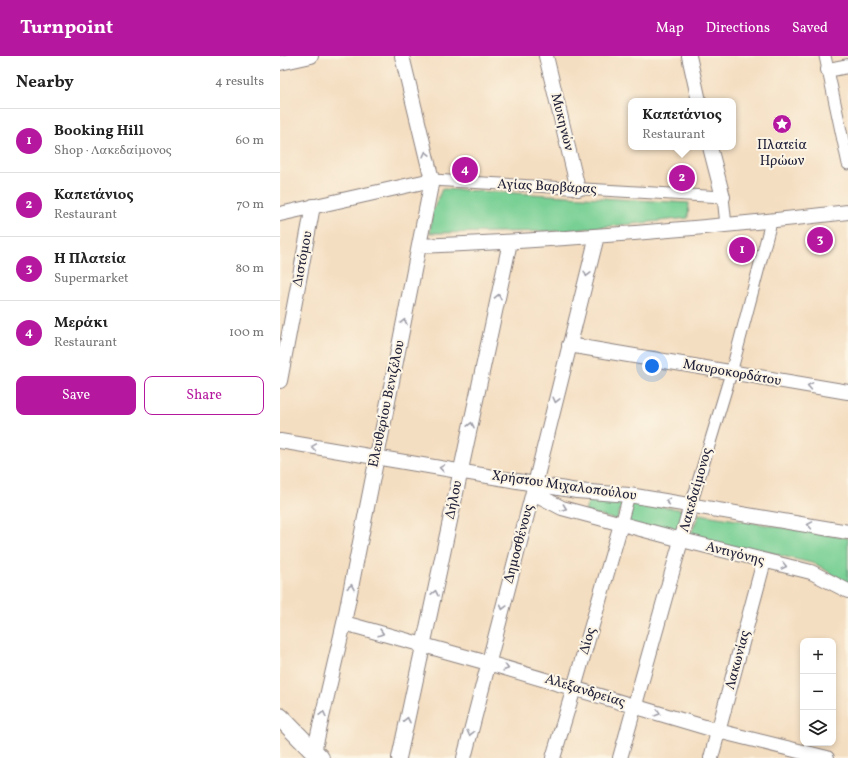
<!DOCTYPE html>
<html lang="en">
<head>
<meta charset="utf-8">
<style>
	body { margin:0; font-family:Vollkorn,serif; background:#f6f6f6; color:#222 }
	.controls { position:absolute; right:12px; bottom:12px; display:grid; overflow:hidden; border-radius:8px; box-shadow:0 2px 6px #0003 }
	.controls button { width:36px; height:36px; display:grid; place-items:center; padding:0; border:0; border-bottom:1px solid #e0e0e0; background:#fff; color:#222; font:20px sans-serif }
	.you { position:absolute; left:372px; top:310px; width:14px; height:14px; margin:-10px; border:3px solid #fff; border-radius:50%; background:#1a73e8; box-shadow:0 0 0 6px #1a73e833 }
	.badge { display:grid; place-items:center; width:26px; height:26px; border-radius:50%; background:#b5179e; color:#fff; font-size:13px; font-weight:700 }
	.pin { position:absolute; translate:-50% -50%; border:2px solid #fff; box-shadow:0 1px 4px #0006 }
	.popup { position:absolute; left:348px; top:42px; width:108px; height:52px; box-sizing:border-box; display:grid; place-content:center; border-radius:8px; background:#fff; filter:drop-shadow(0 1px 3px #0005); font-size:13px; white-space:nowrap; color:#767676 }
	.popup b { font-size:15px; color:#222 }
	.popup::after { content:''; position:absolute; left:50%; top:100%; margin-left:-8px; border:8px solid transparent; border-top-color:#fff }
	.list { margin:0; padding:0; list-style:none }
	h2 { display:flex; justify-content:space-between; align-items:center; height:52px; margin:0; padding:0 16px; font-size:17px }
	h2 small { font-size:13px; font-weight:400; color:#767676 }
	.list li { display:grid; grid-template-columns:26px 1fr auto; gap:12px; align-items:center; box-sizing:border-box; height:64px; padding:0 16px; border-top:1px solid #e0e0e0 }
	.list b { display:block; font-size:15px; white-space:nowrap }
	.list p { margin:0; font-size:13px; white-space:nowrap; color:#767676 }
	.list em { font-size:13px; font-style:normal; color:#767676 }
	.actions { display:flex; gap:8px; padding:12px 16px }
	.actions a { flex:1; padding:9px 0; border:1px solid #b5179e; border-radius:8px; text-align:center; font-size:14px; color:#b5179e }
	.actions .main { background:#b5179e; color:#fff }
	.icon { flex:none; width:22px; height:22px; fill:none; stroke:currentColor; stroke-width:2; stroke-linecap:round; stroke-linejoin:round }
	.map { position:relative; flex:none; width:568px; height:702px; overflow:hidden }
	header { display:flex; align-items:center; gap:24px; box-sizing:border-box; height:56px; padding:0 20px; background:#b5179e; color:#fff }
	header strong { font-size:19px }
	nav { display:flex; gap:22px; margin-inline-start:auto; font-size:14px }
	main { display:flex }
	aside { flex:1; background:#fff }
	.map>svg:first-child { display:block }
	.green { fill:#79d095; stroke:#4e7968 }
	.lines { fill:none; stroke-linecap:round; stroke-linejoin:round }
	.pedestrian-casing { stroke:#8b807e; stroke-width:13 }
	.minor-casing { stroke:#8b807e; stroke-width:16 }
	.tertiary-casing { stroke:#8b807e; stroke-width:20 }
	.pedestrian { stroke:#fff; stroke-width:11 }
	.minor { stroke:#fff; stroke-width:14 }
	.tertiary { stroke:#fff; stroke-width:18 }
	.oneway { stroke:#9c9ca7 }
	.labels { text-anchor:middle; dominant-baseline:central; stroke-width:4; stroke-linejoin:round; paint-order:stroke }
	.street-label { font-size:14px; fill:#22223b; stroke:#fcf5e5 }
	.poi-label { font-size:14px; fill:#22223b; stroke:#fcf5e5 }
</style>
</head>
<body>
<header>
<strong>Turnpoint</strong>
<nav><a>Map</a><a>Directions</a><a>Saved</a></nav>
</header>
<main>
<aside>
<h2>Nearby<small>4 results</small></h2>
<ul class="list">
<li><span class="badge">1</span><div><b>Booking Hill</b><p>Shop · Λακεδαίμονος</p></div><em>60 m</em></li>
<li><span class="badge">2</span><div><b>Καπετάνιος</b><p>Restaurant</p></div><em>70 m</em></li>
<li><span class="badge">3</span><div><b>Η Πλατεία</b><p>Supermarket</p></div><em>80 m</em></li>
<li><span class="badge">4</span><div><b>Μεράκι</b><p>Restaurant</p></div><em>100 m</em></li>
</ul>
<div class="actions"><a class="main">Save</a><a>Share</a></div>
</aside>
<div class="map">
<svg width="568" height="702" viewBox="0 0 568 702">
	<rect width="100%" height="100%" fill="#fcf5e5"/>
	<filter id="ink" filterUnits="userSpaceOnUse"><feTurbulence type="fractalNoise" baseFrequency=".025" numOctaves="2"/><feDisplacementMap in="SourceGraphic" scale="8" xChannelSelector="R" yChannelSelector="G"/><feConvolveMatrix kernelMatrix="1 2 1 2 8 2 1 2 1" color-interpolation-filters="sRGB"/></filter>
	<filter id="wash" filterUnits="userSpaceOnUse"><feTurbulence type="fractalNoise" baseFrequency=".012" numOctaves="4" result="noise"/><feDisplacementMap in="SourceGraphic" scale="16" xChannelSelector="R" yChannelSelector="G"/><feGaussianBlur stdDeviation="0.9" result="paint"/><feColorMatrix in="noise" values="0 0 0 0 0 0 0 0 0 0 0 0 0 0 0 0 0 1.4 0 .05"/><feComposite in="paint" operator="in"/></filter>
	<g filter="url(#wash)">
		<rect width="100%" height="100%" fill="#f4dec1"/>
		<path class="green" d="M162 133 409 147 408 162 284 175 150 177 152 157Z
			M310 439 343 444 337 464 305 456Z
			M353 446 404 454 398 480 346 467Z
			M419 458 568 482V528L536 508 490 497 409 483Z"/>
	</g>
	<g filter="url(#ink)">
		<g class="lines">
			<defs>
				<path id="pedestrian" d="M545 0 568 108
					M152 124 443 141 446 169
					M411 449 451 317 491 166
					M341 468 349 439"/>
				<path id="minor" d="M266 0 298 133
					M409 0 419 45
					M0 7 31 0
					M548 14 568 10
					M430 91 443 141
					M0 158 152 124
					M139 190C282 184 426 173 568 156
					M289 289 568 336
					M0 325 33 150
					M0 385 255 428 297 435 349 439 568 476
					M255 428 261 441 282 452 402 484 531 516 568 535
					M64 567 208 607 438 675 547 702
					M34 696 64 567 152 124 122 0
					M119 702 230 186
					M184 702 255 428 317 180
					M273 702 294 632 341 468
					M340 702 411 449
					M431 702 484 505"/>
				<path id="tertiary" d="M0 661 40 702"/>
			</defs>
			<use href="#pedestrian" class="pedestrian-casing"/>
			<use href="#minor" class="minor-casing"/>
			<use href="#tertiary" class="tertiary-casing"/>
			<use href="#pedestrian" class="pedestrian"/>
			<use href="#minor" class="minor"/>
			<use href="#tertiary" class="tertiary"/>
		</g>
		<defs><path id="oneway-chevron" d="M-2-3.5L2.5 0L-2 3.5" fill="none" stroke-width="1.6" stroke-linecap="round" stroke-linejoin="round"/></defs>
		<g class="oneway">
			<use href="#oneway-chevron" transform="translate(146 98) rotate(-104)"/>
			<use href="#oneway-chevron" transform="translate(307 218) rotate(104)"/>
			<use href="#oneway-chevron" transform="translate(218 241) rotate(-78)"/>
			<use href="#oneway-chevron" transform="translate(124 266) rotate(-78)"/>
			<use href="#oneway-chevron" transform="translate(530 330) rotate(-170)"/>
			<use href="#oneway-chevron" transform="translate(276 344) rotate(104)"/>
			<use href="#oneway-chevron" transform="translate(191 369) rotate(-78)"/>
			<use href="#oneway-chevron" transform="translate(34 391) rotate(-171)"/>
			<use href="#oneway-chevron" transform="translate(162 412) rotate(-171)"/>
			<use href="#oneway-chevron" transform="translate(388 445) rotate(-171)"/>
			<use href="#oneway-chevron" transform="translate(284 452) rotate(20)"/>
			<use href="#oneway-chevron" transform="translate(530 469) rotate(-170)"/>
			<use href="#oneway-chevron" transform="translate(504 510) rotate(14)"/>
			<use href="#oneway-chevron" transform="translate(71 531) rotate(-79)"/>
			<use href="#oneway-chevron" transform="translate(155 537) rotate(-78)"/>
			<use href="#oneway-chevron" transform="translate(223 551) rotate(105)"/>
			<use href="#oneway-chevron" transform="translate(101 577) rotate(16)"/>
			<use href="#oneway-chevron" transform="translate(226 612) rotate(16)"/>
			<use href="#oneway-chevron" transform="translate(378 657) rotate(17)"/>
			<use href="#oneway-chevron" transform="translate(43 658) rotate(-77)"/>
			<use href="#oneway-chevron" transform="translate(127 664) rotate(-78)"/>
			<use href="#oneway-chevron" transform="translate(190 677) rotate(104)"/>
		</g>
	</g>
	<defs>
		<symbol id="sight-disc" viewBox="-11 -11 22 22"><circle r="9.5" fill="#b5179e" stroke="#fcf5e5"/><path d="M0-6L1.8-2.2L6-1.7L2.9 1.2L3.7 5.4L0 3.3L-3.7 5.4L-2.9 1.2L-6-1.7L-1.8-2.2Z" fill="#fff"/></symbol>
	</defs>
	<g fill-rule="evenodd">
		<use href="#sight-disc" x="491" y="57" width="22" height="22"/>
	</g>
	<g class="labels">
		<g class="street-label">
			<text transform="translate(282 66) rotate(76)">Μυκηνών</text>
			<text transform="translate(267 131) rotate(3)">Αγίας Βαρβάρας</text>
			<text transform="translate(23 203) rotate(-79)">Διστόμου</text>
			<text transform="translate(452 317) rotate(10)">Μαυροκορδάτου</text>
			<text transform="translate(107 348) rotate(-78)">Ελευθερίου Βενιζέλου</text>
			<text transform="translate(284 430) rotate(8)">Χρήστου Μιχαλοπούλου</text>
			<text transform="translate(416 434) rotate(-74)">Λακεδαίμονος</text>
			<text transform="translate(174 444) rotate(-78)">Δήλου</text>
			<text transform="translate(239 488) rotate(-75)">Δημοσθένους</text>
			<text transform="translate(455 498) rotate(14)">Αντιγόνης</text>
			<text transform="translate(308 585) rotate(-74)">Δίος</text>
			<text transform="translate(458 604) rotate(-75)">Λακωνίας</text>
			<text transform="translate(305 635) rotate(17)">Αλεξανδρείας</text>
		</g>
		<g class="poi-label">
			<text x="502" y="89">Πλατεία<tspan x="502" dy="16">Ηρώων</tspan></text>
		</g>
	</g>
</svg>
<div class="controls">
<button>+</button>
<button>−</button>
<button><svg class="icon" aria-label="layers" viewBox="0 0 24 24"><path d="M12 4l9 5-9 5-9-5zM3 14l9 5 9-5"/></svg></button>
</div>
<div class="you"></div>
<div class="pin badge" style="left:462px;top:194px">1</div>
<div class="pin badge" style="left:402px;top:122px">2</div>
<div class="popup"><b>Καπετάνιος</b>Restaurant</div>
<div class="pin badge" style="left:540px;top:184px">3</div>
<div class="pin badge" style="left:185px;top:114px">4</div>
</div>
</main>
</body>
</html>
